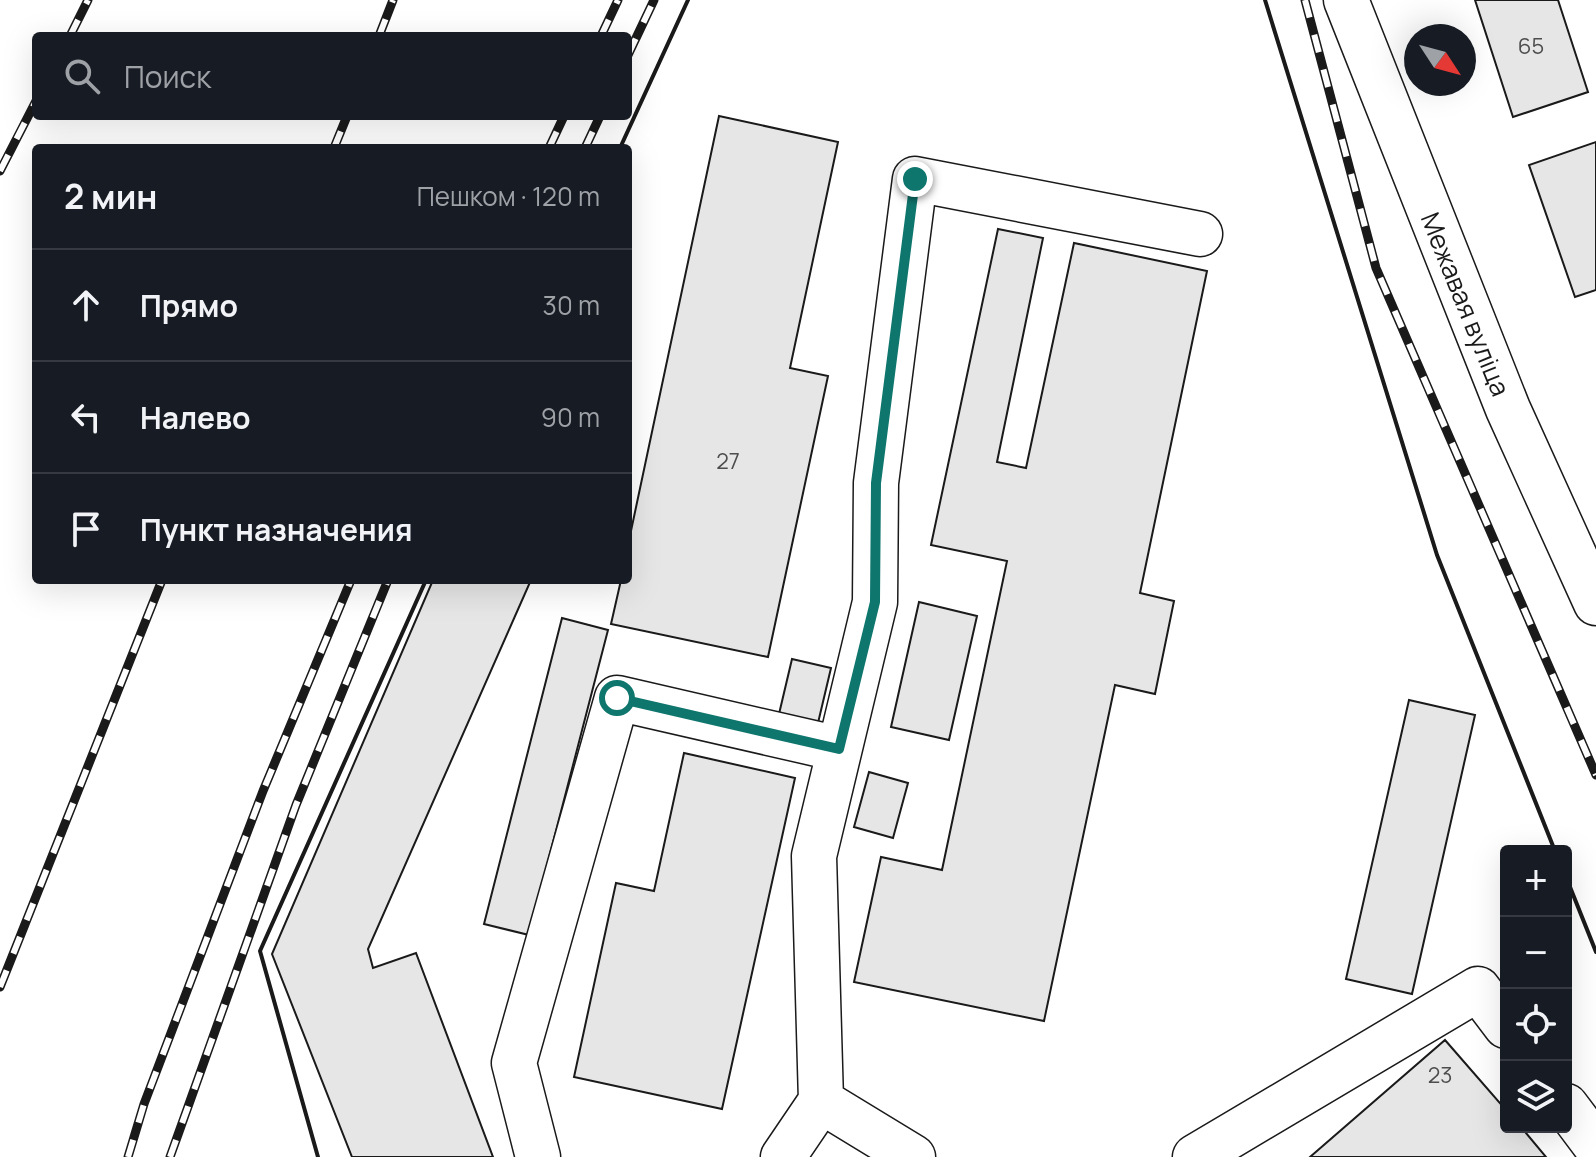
<!DOCTYPE html>
<html lang="ru">
<head>
<meta charset="utf-8">
<style>
	body { margin:0; font-family:Manrope,sans-serif; background:#242831; color:#f1f3f6 }
	.controls { position:absolute; right:24px; bottom:24px; display:grid; overflow:hidden; border-radius:8px; box-shadow:0 8px 32px #0002 }
	.controls button { width:72px; height:72px; display:grid; place-items:center; padding:0; border:0; border-bottom:2px solid #363941; background:#171b24; color:#f1f3f6; font:40px sans-serif }
	.compass { position:absolute; left:1404px; top:24px; width:72px; height:72px; border-radius:50%; background:#171b24; box-shadow:0 8px 32px #0002; rotate:126deg }
	.stop { position:absolute; width:24px; height:24px; margin:-18px; border:6px solid #0f766e; border-radius:50%; background:#fff }
	.stop.end { background:#0f766e; border-color:#fff; box-shadow:0 2px 8px #0008 }
	.list { margin:0; padding:0; list-style:none }
	h2 { display:flex; justify-content:space-between; align-items:center; height:104px; margin:0; padding:0 32px; font-size:34px }
	h2 small { font-size:26px; font-weight:400; color:#9ea1a6 }
	.list li { display:grid; grid-template-columns:52px 1fr auto; gap:24px; align-items:center; box-sizing:border-box; height:112px; padding:0 32px; border-top:2px solid #363941 }
	.list b { display:block; font-size:30px; white-space:nowrap }
	.list em { font-size:26px; font-style:normal; color:#9ea1a6 }
	.icon { flex:none; width:44px; height:44px; fill:none; stroke:currentColor; stroke-width:2; stroke-linecap:round; stroke-linejoin:round }
	.map { position:relative; flex:none; width:1596px; height:1157px; overflow:hidden }
	.search { position:absolute; background:#171b24; box-shadow:0 8px 32px #0002; left:32px; top:32px; width:600px; height:88px; display:flex; align-items:center; gap:20px; box-sizing:border-box; padding:0 28px; border-radius:8px; color:#9ea1a6; font-size:30px }
	.panel { position:absolute; background:#171b24; box-shadow:0 8px 32px #0002; left:32px; top:144px; width:600px; height:440px; border-radius:8px }
	.map>svg:first-child { display:block }
	.building { fill:#e6e6e6; stroke:#1a1a1a; stroke-width:2 }
	.lines { fill:none; stroke-linecap:round; stroke-linejoin:round }
	.minor-casing { stroke:#1a1a1a; stroke-width:47 }
	.minor { stroke:#fff; stroke-width:44 }
	.rail-casing { stroke:#1a1a1a; stroke-width:9 }
	.rail { stroke:#fff; stroke-width:6; stroke-dasharray:18; stroke-linecap:butt }
	.wall { stroke:#1a1a1a; stroke-width:4 }
	.route { stroke:#0f766e; stroke-width:10 }
	.labels { text-anchor:middle; dominant-baseline:central; stroke-width:6; stroke-linejoin:round; paint-order:stroke }
	.number-label { font-size:22px; fill:#4d4d4d }
	.street-label { font-size:26px; fill:#1a1a1a; stroke:#fff }
</style>
</head>
<body>
<div class="map">
<svg width="1596" height="1157" viewBox="0 0 1596 1157">
	<rect width="100%" height="100%" fill="#fff"/>
	<path class="building" d="M1475 0H1558L1588 92 1513 117Z
		M719 116 838 142 790 368 828 376 768 657 611 624 621 580H628V545Z
		M1596 142V290L1575 297 1529 165Z
		M998 229 1043 238 997 462 1026 468 1074 243 1207 271 1140 593 1174 601 1155 694 1115 685 1044 1021 854 982 881 857 942 870 1007 561 931 545Z
		M433 580H531L368 949 373 968 416 953 493 1157H352L272 954Z
		M919 602 977 616 949 740 891 727Z
		M562 618 608 630 529 935 484 924Z
		M792 659 831 668 818 723 779 714Z
		M1409 700 1475 715 1412 994 1346 979Z
		M684 753 795 778 722 1109 574 1077 616 883 654 891Z
		M869 772 908 783 893 838 854 827Z
		M1445 1040 1506 1110V1127H1521L1546 1157H1310Z"/>
	<g class="lines">
		<defs>
			<path id="minor" d="M1346 0 1508 409 1596 603
				M821 1101 913 1157
				M1566 1106 1596 1146
				M538 1157 514 1063 617 698 839 749
				M783 1157 821 1101 814 856 875 602 876 483 915 179 1200 234
				M1195 1157 1478 989 1506 1026"/>
		</defs>
		<use href="#minor" class="minor-casing"/>
		<use href="#minor" class="minor"/>
		<defs>
			<path id="rail" d="M1305 0 1376 268 1596 775
				M70 36 88 0
				M379 36 393 0
				M601 36 618 0
				M628 55 654 0
				M334 148 347 116
				M549 148 564 116
				M585 148 600 116
				M0 171 36 101
				M0 987 162 580
				M128 1157 144 1104 263 791 351 580
				M170 1157 296 805 388 580"/>
		</defs>
		<use href="#rail" class="rail-casing"/>
		<use href="#rail" class="rail"/>
		<path class="wall" d="M1265 0 1437 555 1555 851
			M620 148 688 0
			M1566 877 1596 952
			M318 1157 260 951 426 580"/>
	</g>
	<g class="lines">
		<path class="route" d="M617 698 839 749 875 602 876 483 915 179"/>
	</g>
	<g class="labels">
		<g class="number-label">
			<text x="1531" y="46">65</text>
			<text x="728" y="461">27</text>
			<text x="1440" y="1075">23</text>
		</g>
		<g class="street-label">
			<text transform="translate(1466 304) rotate(68)">Межавая вуліца</text>
		</g>
	</g>
</svg>
<div class="controls">
<button>+</button>
<button>−</button>
<button><svg class="icon" aria-label="locate" viewBox="0 0 24 24"><circle cx="12" cy="12" r="6"/><path d="M12 2v4M12 18v4M2 12h4M18 12h4"/></svg></button>
<button><svg class="icon" aria-label="layers" viewBox="0 0 24 24"><path d="M12 4l9 5-9 5-9-5zM3 14l9 5 9-5"/></svg></button>
</div>
<svg class="compass" viewBox="-18 -18 36 36"><path d="M0-13l5 13h-10z" fill="#e53935"/><path d="M0 13l5-13h-10z" fill="#9ea1a6"/></svg>
<div class="stop" style="left:617px;top:698px"></div>
<div class="stop end" style="left:915px;top:179px"></div>
<div class="search"><svg class="icon" aria-label="search" viewBox="0 0 24 24"><circle cx="10" cy="10" r="6"/><path d="M15 15l6 6"/></svg>Поиск</div>
<section class="panel">
<h2>2 мин<small>Пешком · 120 m</small></h2>
<ul class="list">
<li><svg class="icon" aria-label="ahead" viewBox="0 0 24 24"><path d="M12 20V5M6 11l6-6 6 6"/></svg><div><b>Прямо</b></div><em>30 m</em></li>
<li><svg class="icon" aria-label="left" viewBox="0 0 24 24"><path d="M17 20v-9H6M10 6l-5 5 5 5"/></svg><div><b>Налево</b></div><em>90 m</em></li>
<li><svg class="icon" aria-label="arrive" viewBox="0 0 24 24"><path d="M6 21V4h12l-3 4 3 4H6"/></svg><div><b>Пункт назначения</b></div></li>
</ul>
</section>
</div>
</body>
</html>
